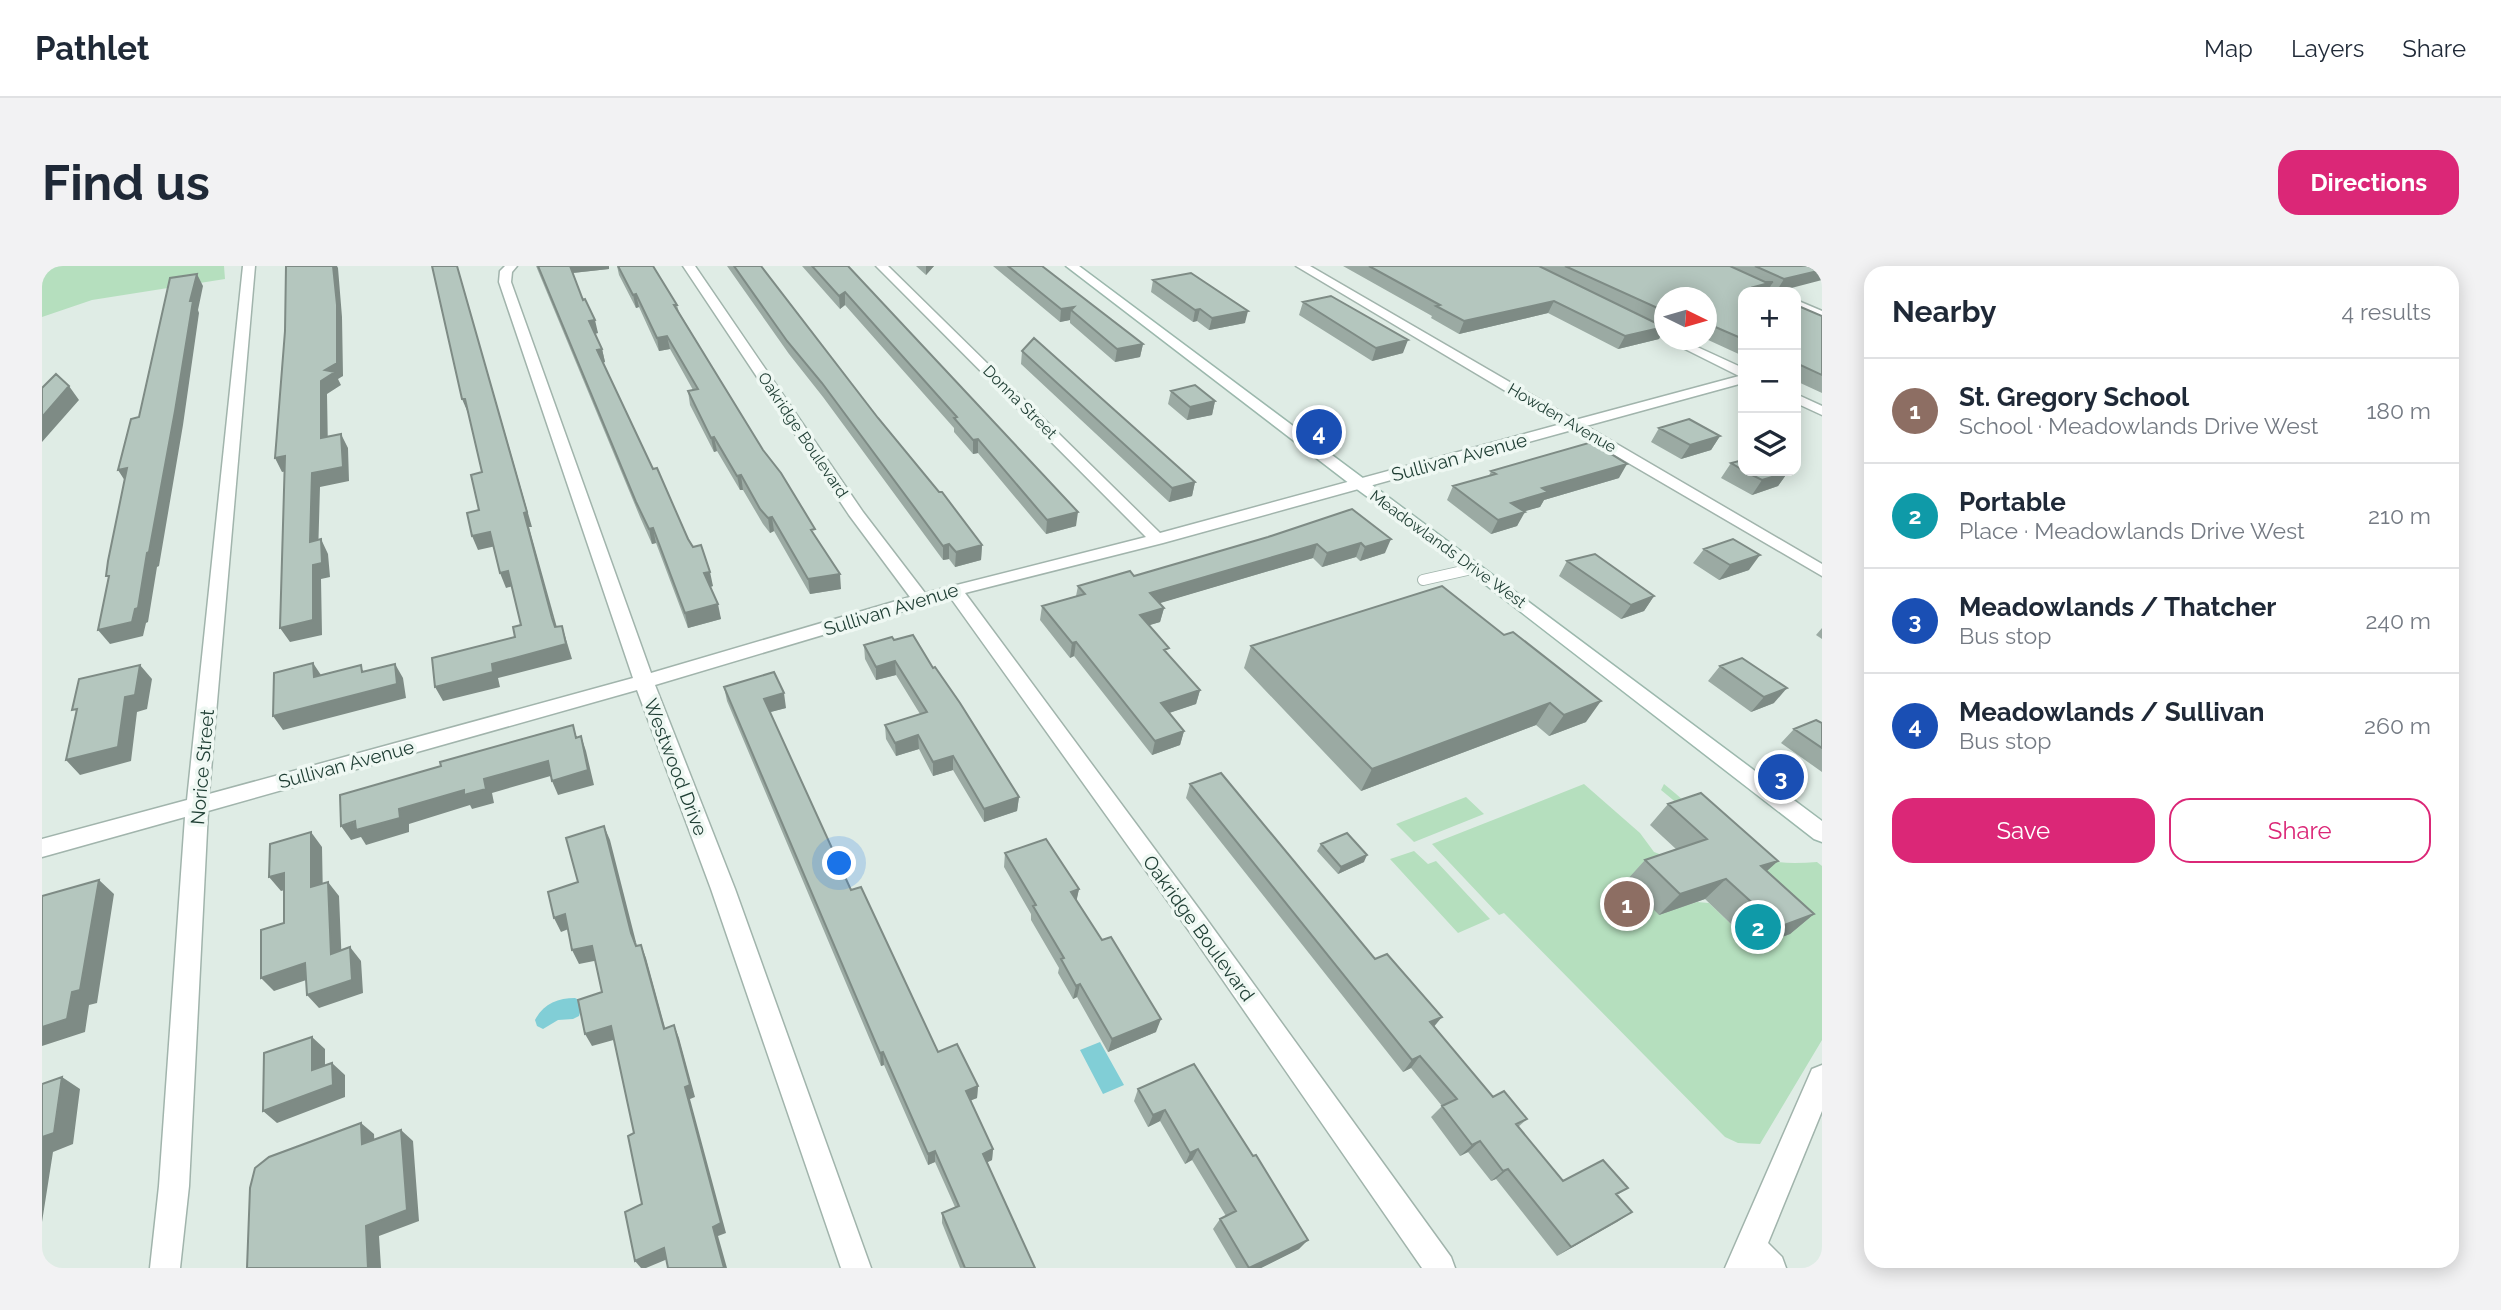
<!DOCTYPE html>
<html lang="en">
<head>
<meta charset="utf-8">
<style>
	body { margin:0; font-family:Raleway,sans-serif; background:#f2f2f3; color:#1f2937 }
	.controls { position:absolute; right:21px; top:21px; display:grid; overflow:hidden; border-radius:14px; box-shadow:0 4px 18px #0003 }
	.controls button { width:63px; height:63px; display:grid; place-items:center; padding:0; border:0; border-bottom:2px solid #e0e1e3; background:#fff; color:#1f2937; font:35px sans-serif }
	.compass { position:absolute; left:1612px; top:21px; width:63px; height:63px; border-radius:50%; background:#fff; box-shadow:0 4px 18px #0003; rotate:95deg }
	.you { position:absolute; left:798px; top:598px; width:24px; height:24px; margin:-18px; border:5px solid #fff; border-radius:50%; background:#1a73e8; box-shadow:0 0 0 10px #1a73e833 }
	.badge { display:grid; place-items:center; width:46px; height:46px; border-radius:50%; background:#db2777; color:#fff; font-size:23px; font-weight:700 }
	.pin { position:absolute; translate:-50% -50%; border:4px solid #fff; box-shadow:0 2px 7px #0006 }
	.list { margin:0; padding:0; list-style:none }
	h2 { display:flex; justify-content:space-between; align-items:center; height:91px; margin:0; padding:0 28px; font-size:30px }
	h2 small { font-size:23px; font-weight:400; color:#747a83 }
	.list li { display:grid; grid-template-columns:46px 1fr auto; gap:21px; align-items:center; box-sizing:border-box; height:105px; padding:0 28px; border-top:2px solid #e0e1e3 }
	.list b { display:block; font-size:26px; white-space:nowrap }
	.list p { margin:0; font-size:23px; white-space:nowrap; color:#747a83 }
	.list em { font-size:23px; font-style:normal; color:#747a83 }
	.actions { display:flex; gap:14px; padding:21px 28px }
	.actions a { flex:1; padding:16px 0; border:2px solid #db2777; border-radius:21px; text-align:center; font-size:24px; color:#db2777 }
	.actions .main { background:#db2777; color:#fff }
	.icon { flex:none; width:38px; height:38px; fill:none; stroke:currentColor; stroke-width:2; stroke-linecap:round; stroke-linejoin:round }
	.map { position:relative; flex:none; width:1780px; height:1002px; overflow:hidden; border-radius:21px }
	header { display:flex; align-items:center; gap:42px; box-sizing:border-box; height:98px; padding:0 35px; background:#fff; border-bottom:2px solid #e0e1e3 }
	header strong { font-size:33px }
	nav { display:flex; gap:38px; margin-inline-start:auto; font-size:24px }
	.intro { display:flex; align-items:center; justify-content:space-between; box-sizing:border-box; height:168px; padding:0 42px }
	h1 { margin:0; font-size:49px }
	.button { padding:18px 32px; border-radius:21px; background:#db2777; color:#fff; font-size:24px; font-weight:700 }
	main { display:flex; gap:42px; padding:0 42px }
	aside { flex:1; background:#fff; border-radius:21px; box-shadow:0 4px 18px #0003 }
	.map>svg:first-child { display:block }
	.green { fill:#b5dfbe }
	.water { fill:#81ced6 }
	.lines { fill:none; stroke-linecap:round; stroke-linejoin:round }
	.service-casing { stroke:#a1b4ac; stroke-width:12 }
	.minor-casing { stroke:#a1b4ac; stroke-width:3 }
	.secondary-casing { stroke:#9cb8ad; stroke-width:3 }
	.service { stroke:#fff; stroke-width:10 }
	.minor { fill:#fff; fill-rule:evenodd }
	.secondary { fill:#fff; fill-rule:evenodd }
	.wall { fill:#9baaa3 }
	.shaded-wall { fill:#7e8b85 }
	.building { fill:#b4c6be; stroke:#7e8b85; stroke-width:2 }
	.labels { text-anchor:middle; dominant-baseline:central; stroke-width:7; stroke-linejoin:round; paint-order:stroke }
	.far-street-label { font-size:16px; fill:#1e3d33; stroke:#eff8f3 }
	.street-label { font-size:19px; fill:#1e3d33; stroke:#eff8f3 }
</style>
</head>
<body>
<header>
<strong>Pathlet</strong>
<nav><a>Map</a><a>Layers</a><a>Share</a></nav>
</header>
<div class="intro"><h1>Find us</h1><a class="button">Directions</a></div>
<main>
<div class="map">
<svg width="1780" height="1002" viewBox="0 0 1780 1002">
	<rect width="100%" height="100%" fill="#dfece5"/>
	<path class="green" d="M0 0H182L183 13 50 34 0 51Z
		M1542 518 1598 567 1612 586 1620 589 1617 648 1655 636 1667 637 1713 681 1723 610 1619 524 1622 518C1652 542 1693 585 1731 595 1745 598 1760 597 1775 596L1780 600V774L1718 878 1696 877 1683 871 1462 647 1457 649 1390 578Z
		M1424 531 1442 548 1372 576 1354 558Z
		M1372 585 1386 598 1394 595 1448 653 1416 667 1348 593Z"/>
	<path class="water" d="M533 732 541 736 537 750 531 753 516 754 501 763 495 760 493 754C501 738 516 732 533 732Z
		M1058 776 1082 819 1061 828 1038 784Z"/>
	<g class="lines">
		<defs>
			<path id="service" d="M1381 314 1434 302"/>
			<path id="minor" d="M201 0H213L167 528 591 412 457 16 458 5 463 0H475L470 6 469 16 609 407 868 331 807 249 641 0H653L821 246 883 327 1104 271 834 0H846L1118 267 1519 158 1254 0H1268L1533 154 1697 110 1625 74H1640L1701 102V117L1544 160 1780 298V310L1530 164 1121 277 923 327 1163 651 1409 991 1413 1002H1380L1147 665 908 331 613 419 693 623 829 1002H799L669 623 595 424 166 545 147 920 138 1002H108L117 920 143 551 0 591V573L145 534Z
				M1754 34 1780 45V53L1754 42Z
				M1754 128 1780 140V149L1754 137Z
				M1780 799V845L1726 977 1740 991 1744 1002H1683L1770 803Z"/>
			<path id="secondary" d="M1024 0H1037L1780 555V576L1772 573 1404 288 1312 221Z"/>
		</defs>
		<use href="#service" class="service-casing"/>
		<use href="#minor" class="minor-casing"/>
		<use href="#secondary" class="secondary-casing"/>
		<use href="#service" class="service"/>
		<use href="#minor" class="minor"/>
		<use href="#secondary" class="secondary"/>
	</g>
	<path class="wall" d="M494 0H567V3L531 7 541 34 556 67 553 68 560 83 563 96 561 97 611 203 671 320 668 321 679 353 646 362 614 277 610 278 598 251Z
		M575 0 635 39 637 46 774 272 799 323 768 328 732 265 728 267 721 258 701 224H698L675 185 672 186 648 139 646 125 651 124 628 83 617 85 597 41 594 42 577 9Z
		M685 0H719L836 152 940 279 939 294 913 301 907 293 901 294 781 131 747 88Z
		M760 0H806L1034 260 1004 268 936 187 931 188 912 166V162L803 39 798 43Z
		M874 0H892L884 9Z
		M951 0H1000L1101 78 1098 91 1073 96 1028 57V54L1018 56Z
		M1301 0H1780L1734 26 1727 23 1725 26H1701V90L1664 73V32H1622V63L1617 73 1576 83 1506 47 1417 68 1389 52 1390 50Z
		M1111 14 1203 57 1167 64 1155 55 1151 56 1109 26Z
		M1261 36 1361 87 1330 95 1257 49Z
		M1754 39 1780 50V127L1754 115Z
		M980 85 1153 216 1150 230 1127 236 979 98Z
		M1129 125 1173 135 1170 149 1145 154 1126 138Z
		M1617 162 1678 170 1669 184 1639 193 1609 176Z
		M1689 197 1746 206 1736 220 1710 229 1679 212Z
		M1449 205 1577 212 1502 234 1498 241 1482 245 1475 260 1449 268 1405 234 1411 220 1447 210Z
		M1310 243 1343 287 1318 295 1314 291 1280 301 1271 292 1117 337 1122 342 1118 356 1107 359 1126 388 1158 424 1154 438 1127 447 1142 465 1138 479 1110 489 1032 390 1028 392 998 354 1000 340 1034 330 1036 320 1092 310 1226 271Z
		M1662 283 1707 304 1677 314 1651 297Z
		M1525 295 1612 330 1602 345 1579 353 1517 310Z
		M1400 320 1544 456 1507 470 1494 459 1319 525 1202 402 1209 380Z
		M1780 362V373L1774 369Z
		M852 374 891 402 977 531 975 545 942 556 911 504 891 510 877 483 854 490 844 473 843 459 878 448 854 409 834 414 823 393 822 379Z
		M1678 400 1732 437 1709 446 1666 415Z
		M682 421 744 442 728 446 809 624 896 786 936 820 935 832 928 834 951 883 950 894 945 896 993 1002H918L900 957V947L913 941 893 896 886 899 842 799 839 800 685 435Z
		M1780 457V506L1739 477 1752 463Z
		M1148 518 1333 693 1451 831 1485 853 1476 861 1521 915 1586 922 1575 929 1590 946 1515 990 1454 913 1449 915 1426 886 1418 890 1389 851 1400 840 1369 802 1361 806 1144 532Z
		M1626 538 1736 595 1724 605 1772 648 1748 668 1713 681 1663 633 1617 649 1584 615 1603 594 1634 583 1608 559Z
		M1279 578 1322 596 1296 608 1275 585Z
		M963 587 1037 623 1034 635 1114 766 1066 786 1035 731 1031 733 1016 707 1017 702 989 654V648L962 601Z
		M1152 798 1257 983 1219 1002H1194L1171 963 1178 953 1184 950 1150 894 1143 898 1118 855 1106 861 1092 835 1096 823Z"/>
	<path class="shaded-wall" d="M291 0H295L296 2 300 51 301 110 296 113 299 119 285 128 286 186 279 172V115L283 104Z
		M415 0 490 261H487L519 376 513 361Z
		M528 0H567V3L530 7Z
		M884 0H892L884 9Z
		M1780 4V14L1734 26 1742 13Z
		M155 8 161 20 156 44 157 47 141 159 117 300 115 301 106 356 104 357 101 370 68 378 56 364 148 35Z
		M1731 16 1725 26 1712 21Z
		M803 26V39L798 43 797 30Z
		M594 28 597 41 594 42 591 29Z
		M1512 35 1506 47 1417 68 1422 55Z
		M1032 41 1029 44 1028 54 1018 56 1019 43Z
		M1158 43 1155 55 1151 56 1153 44Z
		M1206 45 1203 57 1167 64 1170 52Z
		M553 54 556 67 551 68 547 55Z
		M1622 61 1617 73 1576 83 1583 70Z
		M625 70 628 83 617 85 615 72Z
		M1366 74 1361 87 1330 95 1334 82Z
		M1101 78 1098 91 1073 96 1075 83Z
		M560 83 563 96 558 97 555 84Z
		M27 120 37 134 0 176V151Z
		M420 133H423L428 146 426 147Z
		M1173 135 1170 149 1145 154 1148 141Z
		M299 168 306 182 307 215 278 221 276 290 268 276 270 207Z
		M1678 170 1669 184 1639 193 1648 179Z
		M672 171 675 185 672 186 669 172Z
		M936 173V187L931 188V174Z
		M243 190 251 204 240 206 233 192Z
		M1585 198 1577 212 1502 234 1498 241 1462 251 1469 237 1500 222Z
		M85 202V218L76 204Z
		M1746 206 1736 220 1710 229 1720 214Z
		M699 209 701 224H698L695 210Z
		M1153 216 1150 230 1127 236 1130 222Z
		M1036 246 1034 260 1004 268 1005 254Z
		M1483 246 1475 260 1449 268 1456 254Z
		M730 251 732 265 728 267 726 252Z
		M611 262 614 277 610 278 607 263Z
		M448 266 454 280 436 284 430 270Z
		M279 273 286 288 288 311 279 313 280 369 248 376 238 362 271 299Z
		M1349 273 1343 287 1318 295 1323 281Z
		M1319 277 1314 291 1280 301 1285 287Z
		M907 278V293L901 294V280Z
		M1275 278 1271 292 1105 341 1108 327Z
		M940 279 939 294 913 301 914 286Z
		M1718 289 1707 304 1677 314 1688 299Z
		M466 305 471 320 464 322 458 307Z
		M668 306 671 320 665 322 662 307Z
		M798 308 799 323 768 328 766 313Z
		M1612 330 1602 345 1579 353 1589 339Z
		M676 338 679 353 646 362 643 347Z
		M1122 342 1118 356 1095 363 1098 349Z
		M520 360 530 393 456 412 458 421 401 435 393 421 450 398Z
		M1034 376 1032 390 1028 392 1030 377Z
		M853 395 854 409 834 414V401Z
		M271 397 281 412 272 411Z
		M353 398 361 412 364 432 241 464 231 450Z
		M98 399 110 413 105 443 95 446 89 495 38 509 24 494 83 431Z
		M1745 422 1732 437 1709 446 1722 431Z
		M1158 424 1154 438 1115 451 1119 437Z
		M742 427 744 442 725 447 722 433Z
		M1559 435 1544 456 1507 470 1522 449Z
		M1508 437 1494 459 1319 525 1330 503Z
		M1142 465 1138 479 1110 489 1113 475Z
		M876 469 877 483 854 490 853 477Z
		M539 470 544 485 552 519 516 529 510 515Z
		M911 490V504L891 510V496Z
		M506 495 512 509 450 527 452 537 430 543 428 539 367 558V566L324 579 319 571 309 574 299 560 422 524 442 513Z
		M977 531 975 545 942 556V543Z
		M562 560 568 574 595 680 589 667Z
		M269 566 280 581 281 635 269 621Z
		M1325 589 1322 596 1296 608 1299 601Z
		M1736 595 1714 615 1719 600Z
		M242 607 254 621 239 625 227 611Z
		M1684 613 1663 633 1617 649 1638 628Z
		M57 614 72 628 55 737 47 739 43 766 0 780V761L30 726Z
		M286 616 297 630 300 701 289 688Z
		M1037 623 1034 637 1029 626Z
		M523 648 529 662 519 666 512 652Z
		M1772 648 1748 668 1713 681 1737 661Z
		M599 679 604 692 627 776 622 763Z
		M550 680 557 694 537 698 530 684Z
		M308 681 319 695 321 727 277 742 265 729Z
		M263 697 276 710 232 725 219 712Z
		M1038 718 1035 731 1031 733 1034 720Z
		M1400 751 1390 763 1388 756Z
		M1119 753 1114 766 1066 786 1070 773Z
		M632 759 637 772 653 831 648 833 684 967 676 970 685 1002H682L671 961 643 821Z
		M569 760 575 773 550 780 543 768Z
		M270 771 283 783V816L270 804Z
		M841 786 842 799 839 800 838 787Z
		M1378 790 1369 802 1361 806 1370 794Z
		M290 797 303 809V831L235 857 221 845Z
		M20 811 38 823 31 878 11 886 0 956V871Z
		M936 820 935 832 923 837 924 825Z
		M1123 844 1118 855 1106 861 1111 849Z
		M319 857 332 868 333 889 320 878Z
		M359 864 371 875 377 955 337 970 339 1002H326L324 960Z
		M1438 875 1426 886 1418 890 1430 879Z
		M951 883 950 894 940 899 941 888Z
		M1156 883 1150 894 1143 898 1148 887Z
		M893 885V896L886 899V888Z
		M1466 903 1454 913 1449 915 1461 905Z
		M1590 946 1575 956 1515 990 1529 981Z
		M1266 974 1257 983 1219 1002H1207Z
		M622 982 628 992 604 1002H599L593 995Z"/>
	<path class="building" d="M244 0H291L295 39V97L283 104 293 106 279 115V172L299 168 301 201 270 207 268 276 279 273 280 297 271 299V354L238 362 243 190 233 192 243 65Z
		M390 0H415L485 246 482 247 510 352 513 361 520 360 524 378 450 398 451 406 393 421 390 392 473 371 471 361 479 359 466 305 458 307 448 266 430 270 425 247 437 244 429 209 440 206 423 133H420Z
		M496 0H528L541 34 543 33 553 54 547 55 560 83 555 84 611 203 615 202 646 273 651 281 659 279 668 306 662 307 676 338 643 347 611 262 607 263 594 236Z
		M576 0H611L635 39H632L721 184 739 207 773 263 769 264 798 308 766 313 730 251 726 252 718 243 699 209 695 210 672 171 669 172 646 125 656 123 625 70 615 72 594 28 591 29Z
		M692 0H719L836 152 897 226H900L940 279 914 286 907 278 901 280 780 117 745 75Z
		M770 0H806L1036 246 1005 254 936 173 931 174 912 152 915 151 803 26 797 30Z
		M966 0H1000L1101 78 1075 83 1029 44 1032 41 1019 43Z
		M1327 0H1497L1622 61 1583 70 1512 35 1422 55 1394 40 1398 39Z
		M1523 0H1688L1723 16H1731L1712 21 1725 26H1701V73L1664 57V32H1622V45Z
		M1713 0H1780V4L1742 13Z
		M1149 7 1206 45 1170 52 1158 43 1153 44 1111 14Z
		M155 8 148 35H151L133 145 107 286 105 287 96 342 93 343 90 356 56 364 67 310H64L66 295 85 202 76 204 89 153 97 151 128 12Z
		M1289 30 1366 74 1334 82 1261 36Z
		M1754 39 1780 50V109L1754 97Z
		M992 72 1153 216 1130 222 980 85Z
		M14 108 27 120 0 151V122Z
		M1153 119 1173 135 1148 141 1129 125Z
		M1647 153 1678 170 1648 179 1617 162Z
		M1550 176 1585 198 1500 222 1506 226 1469 237 1483 246 1456 254 1411 220 1454 208 1449 205Z
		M1701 194V204L1689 197Z
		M1702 205H1745L1746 206 1720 214Z
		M1310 243 1349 273 1323 281 1319 277 1285 287 1275 278 1108 327 1122 342 1098 349 1127 382 1122 384 1158 424 1119 437 1142 465 1113 475 1034 376 1030 377 1000 340 1043 328 1036 320 1088 305 1092 310 1226 271Z
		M1691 273 1718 289 1688 299 1662 283Z
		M1553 288 1612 330 1589 339 1525 295Z
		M1400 320 1462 369 1471 366 1559 435 1522 449 1508 437 1330 503 1209 380Z
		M871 369 891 402 893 401 918 437 977 531 942 543 911 490 891 496 876 469 853 477 843 459 885 446 853 395 834 401 822 379 850 371 852 374Z
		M1700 392 1745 422 1722 431 1678 400Z
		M271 397 272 411 319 399 320 406 353 398 355 418 231 450 232 407Z
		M98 399 93 429 83 431 76 481 24 494 35 443 30 444 37 413Z
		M732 406 742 427 722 433 809 624 819 621 896 786 915 778 936 820 924 825 951 883 941 888 993 1002H923L900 947 917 940 893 885 886 888 841 786 838 787 682 421Z
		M1774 454 1780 457V482L1752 463Z
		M531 459 534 472 539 470 546 504 510 515 506 495 442 513 444 523 422 529V524L357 543 358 552 314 564 313 555 299 560 298 529 399 500 398 496Z
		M1179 507 1333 693 1345 688 1400 751 1388 756 1451 831 1462 825 1485 853 1474 858 1521 915 1561 894 1586 922 1574 928 1590 946 1529 981 1466 903 1461 905 1438 875 1430 879 1400 840 1415 833 1378 790 1370 794 1148 518Z
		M1659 527 1736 595 1719 600 1772 648 1737 661 1684 613 1638 628 1603 594 1665 573 1626 538Z
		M562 560 589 667 594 680 599 679 622 763 632 759 648 819 643 821 679 957 671 961 682 1002H626L622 982 593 995 583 946 600 938 586 870 592 867 569 760 543 768 536 734 560 726 550 680 530 684 523 648 512 652 506 626 536 616 524 572Z
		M269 566V621L286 616 289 688 308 681 310 714 265 729 263 697 219 712V664L242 657V607L227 611 228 578Z
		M1305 567 1325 589 1299 601 1279 578Z
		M1004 573 1037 623 1029 626 1060 674 1069 671 1119 753 1070 773 1038 718 1034 720 1019 693 1022 692 991 640 994 639 963 587Z
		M57 614 38 724 30 726 25 753 0 761V630Z
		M270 771V804L290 797 291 819 221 845 222 787Z
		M1152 798 1211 890 1214 889 1266 974 1207 1002 1178 953 1194 945 1156 883 1148 887 1123 844 1111 849 1096 823Z
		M20 811 12 867 0 871V818Z
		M319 857 320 878 359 864 365 944 324 960 326 1002H205L208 922 213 902 227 891Z"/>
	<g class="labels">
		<g class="far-street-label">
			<text transform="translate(978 136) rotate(45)">Donna Street</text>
			<text transform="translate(1520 152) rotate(30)">Howden Avenue</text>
			<text transform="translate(761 169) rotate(56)">Oakridge Boulevard</text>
			<text transform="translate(1406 283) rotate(36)">Meadowlands Drive West</text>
		</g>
		<g class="street-label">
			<text transform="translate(1417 191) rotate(-15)">Sullivan Avenue</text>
			<text transform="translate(849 343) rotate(-17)">Sullivan Avenue</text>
			<text transform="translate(304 498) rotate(-15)">Sullivan Avenue</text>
			<text transform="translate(160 501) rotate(-85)">Norice Street</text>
			<text transform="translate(634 501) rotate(69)">Westwood Drive</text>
			<text transform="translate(1157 662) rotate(54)">Oakridge Boulevard</text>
		</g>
	</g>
</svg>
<div class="controls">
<button>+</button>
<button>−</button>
<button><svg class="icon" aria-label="layers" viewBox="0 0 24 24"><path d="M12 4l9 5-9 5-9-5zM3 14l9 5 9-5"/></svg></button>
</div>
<svg class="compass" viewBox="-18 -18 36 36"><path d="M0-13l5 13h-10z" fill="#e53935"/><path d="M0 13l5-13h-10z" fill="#747a83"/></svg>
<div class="you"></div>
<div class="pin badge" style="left:1585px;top:638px;background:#8d6e63">1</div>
<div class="pin badge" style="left:1716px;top:661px;background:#0f9aa8">2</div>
<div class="pin badge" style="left:1739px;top:511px;background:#1a4fb4">3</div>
<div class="pin badge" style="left:1277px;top:166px;background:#1a4fb4">4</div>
</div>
<aside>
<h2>Nearby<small>4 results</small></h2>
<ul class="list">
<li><span class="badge" style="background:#8d6e63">1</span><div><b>St. Gregory School</b><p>School · Meadowlands Drive West</p></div><em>180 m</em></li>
<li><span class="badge" style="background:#0f9aa8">2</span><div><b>Portable</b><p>Place · Meadowlands Drive West</p></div><em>210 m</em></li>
<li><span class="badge" style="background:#1a4fb4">3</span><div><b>Meadowlands / Thatcher</b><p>Bus stop</p></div><em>240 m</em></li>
<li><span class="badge" style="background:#1a4fb4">4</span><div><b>Meadowlands / Sullivan</b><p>Bus stop</p></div><em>260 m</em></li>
</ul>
<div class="actions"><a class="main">Save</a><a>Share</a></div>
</aside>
</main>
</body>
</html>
